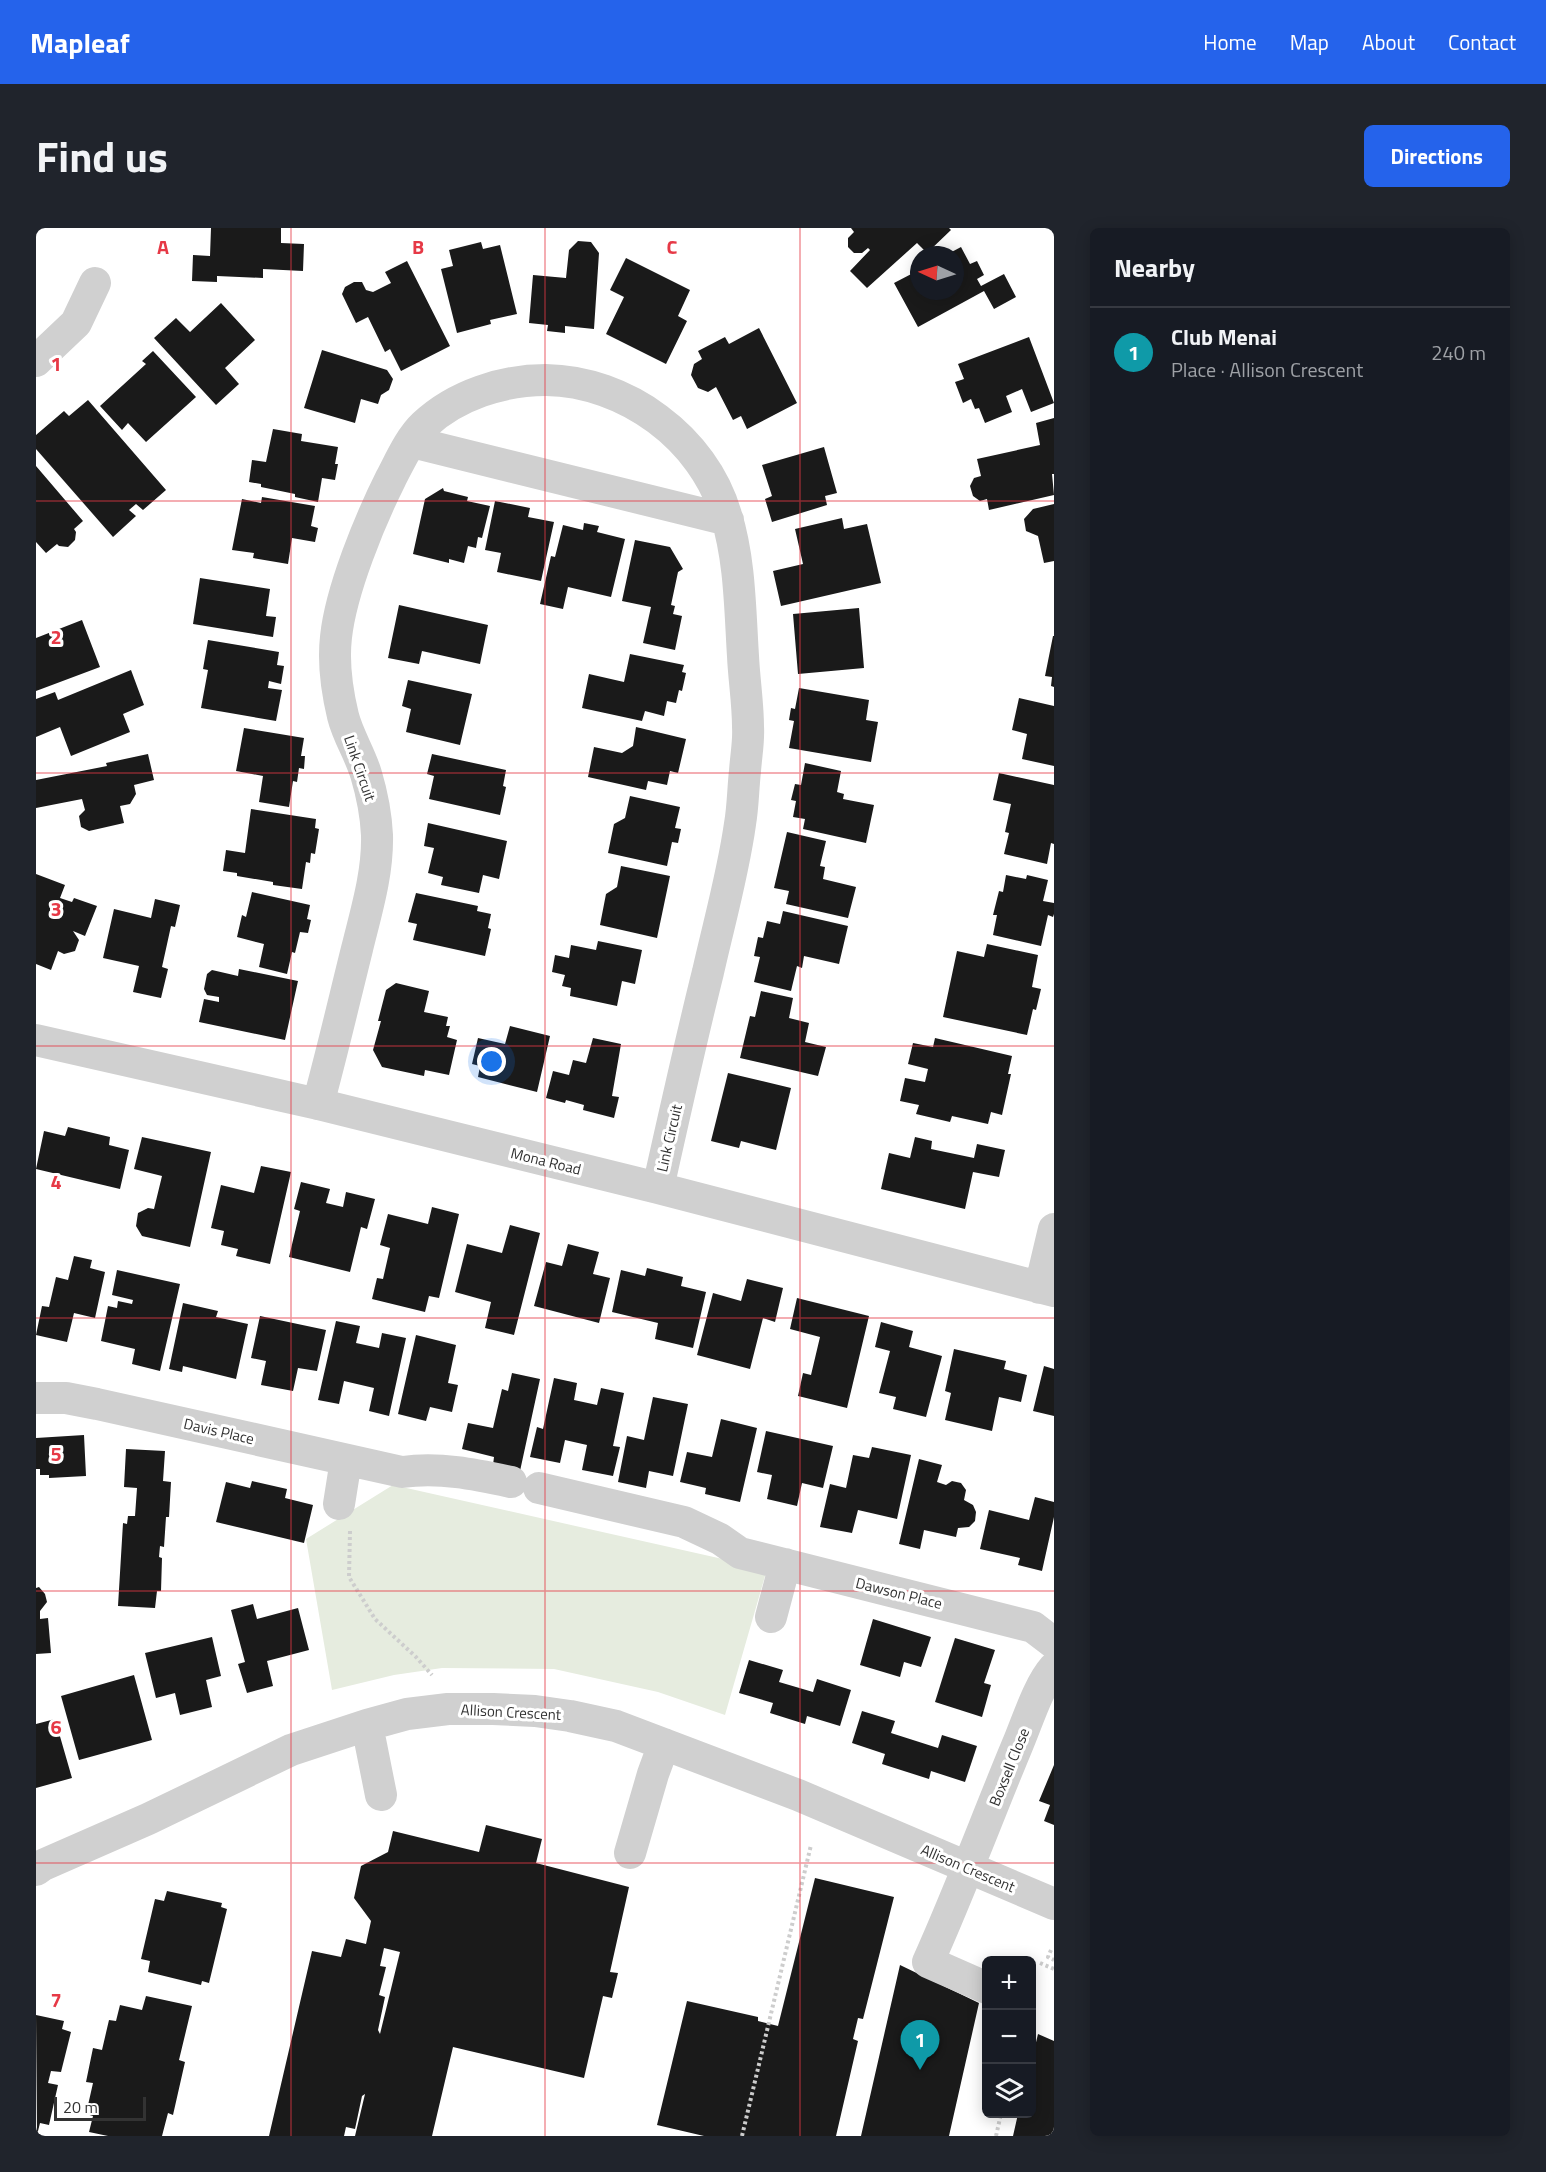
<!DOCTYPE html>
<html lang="en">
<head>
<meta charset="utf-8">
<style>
	body { margin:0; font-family:"Titillium Web",sans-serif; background:#20242c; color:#f1f3f6 }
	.controls { position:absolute; right:18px; bottom:18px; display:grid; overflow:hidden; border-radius:9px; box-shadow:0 3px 15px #0003 }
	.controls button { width:54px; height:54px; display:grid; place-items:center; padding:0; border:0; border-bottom:2px solid #363941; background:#171b24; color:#f1f3f6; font:30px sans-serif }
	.compass { position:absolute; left:874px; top:18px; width:54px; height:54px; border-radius:50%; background:#171b24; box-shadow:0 3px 15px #0003; rotate:274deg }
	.scale { position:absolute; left:18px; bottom:15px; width:92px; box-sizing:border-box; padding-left:6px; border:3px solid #333; border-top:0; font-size:16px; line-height:21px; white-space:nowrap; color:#333; -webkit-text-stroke:4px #fff; paint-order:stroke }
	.you { position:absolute; left:456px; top:834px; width:21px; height:21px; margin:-15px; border:4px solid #fff; border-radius:50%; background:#1a73e8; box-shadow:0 0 0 9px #1a73e833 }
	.badge { display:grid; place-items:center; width:39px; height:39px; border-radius:50%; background:#2563eb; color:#fff; font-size:20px; font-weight:700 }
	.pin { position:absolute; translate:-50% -50px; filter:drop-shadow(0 2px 3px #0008) }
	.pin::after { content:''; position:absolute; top:32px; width:21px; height:18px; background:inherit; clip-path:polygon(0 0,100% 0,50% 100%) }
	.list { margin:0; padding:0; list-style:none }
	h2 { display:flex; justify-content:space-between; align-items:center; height:78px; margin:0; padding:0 24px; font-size:26px }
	h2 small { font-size:20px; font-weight:400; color:#9ea1a6 }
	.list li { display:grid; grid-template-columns:39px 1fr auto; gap:18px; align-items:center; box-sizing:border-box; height:90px; padding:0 24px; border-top:2px solid #363941 }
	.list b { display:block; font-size:22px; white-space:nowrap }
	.list p { margin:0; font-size:20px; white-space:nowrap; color:#9ea1a6 }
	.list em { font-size:20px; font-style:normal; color:#9ea1a6 }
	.icon { flex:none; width:33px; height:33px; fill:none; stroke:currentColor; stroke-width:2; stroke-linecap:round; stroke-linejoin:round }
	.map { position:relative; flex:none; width:1018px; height:1908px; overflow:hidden; border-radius:9px }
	header { display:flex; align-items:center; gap:36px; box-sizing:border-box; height:84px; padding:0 30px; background:#2563eb; color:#fff }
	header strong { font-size:28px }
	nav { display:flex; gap:33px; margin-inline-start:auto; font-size:21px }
	.intro { display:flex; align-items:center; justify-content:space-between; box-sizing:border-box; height:144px; padding:0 36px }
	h1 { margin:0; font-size:42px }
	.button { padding:15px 27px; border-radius:9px; background:#2563eb; color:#fff; font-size:21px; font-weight:700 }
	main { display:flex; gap:36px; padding:0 36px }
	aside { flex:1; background:#171b24; border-radius:9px; box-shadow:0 3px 15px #0003 }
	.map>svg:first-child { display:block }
	.green { fill:#e6ecdf }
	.building { fill:#1a1a1a; fill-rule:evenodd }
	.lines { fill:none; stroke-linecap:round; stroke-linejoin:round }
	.path { stroke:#cdcdcd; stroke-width:4; stroke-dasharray:3 3; stroke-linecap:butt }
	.minor { stroke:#d0d0d0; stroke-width:32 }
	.grid { fill:none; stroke:#e63946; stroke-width:1.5; stroke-opacity:0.55 }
	.labels { text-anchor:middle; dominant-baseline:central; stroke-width:6; stroke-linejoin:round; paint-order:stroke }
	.street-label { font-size:15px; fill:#333; stroke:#fff }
	.grid-label { font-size:20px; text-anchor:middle; font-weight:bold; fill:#e63946; stroke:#fff; stroke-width:6; stroke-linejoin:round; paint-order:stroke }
</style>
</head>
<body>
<header>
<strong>Mapleaf</strong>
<nav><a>Home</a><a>Map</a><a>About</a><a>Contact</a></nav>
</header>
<div class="intro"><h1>Find us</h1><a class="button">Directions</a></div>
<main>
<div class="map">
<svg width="1018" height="1908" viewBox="0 0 1018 1908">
	<rect width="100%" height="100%" fill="#fff"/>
	<path class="green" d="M357 1257 731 1341 689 1487 622 1464 518 1441 406 1440 358 1447 296 1462 270 1311Z"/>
	<path class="building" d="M175 0H245V15L268 16 267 43 227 41V50L181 48V54L156 53 157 27 174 28Z
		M815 0H913L915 2 891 25 881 15 831 60 814 43 834 22 832 20 826 25H818L812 19V10L818 4Z
		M542 13 555 14 563 25 558 101 529 98V105L511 103 512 97 493 95 497 47 530 50 533 22Z
		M445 14 447 21 464 17 481 86 454 92 455 96 421 105 405 41 417 38 413 22Z
		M925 19 934 36 941 33 948 47 941 51 945 58 968 46 980 69 958 81 948 63 882 99 858 55 883 42V63H919V27H910Z
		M590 30 654 62 642 88 651 93 630 136 570 106 588 69 574 62Z
		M371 33 414 118 365 143 354 121 349 124 332 89 320 95 306 66 309 59 318 54H326L330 62 337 64 355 55 349 44Z
		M185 75 219 112 189 140 203 156 180 177 118 110 140 90 154 104Z
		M723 100 761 175 711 201 705 188 697 192 680 159 672 164 662 160 655 147 658 136 666 131 662 123 689 109 693 116Z
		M993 109 1018 175 995 184 986 161 970 168 976 184 949 195 943 180 939 181 935 171 927 175 919 154 928 151 922 136Z
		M286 122 351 142 357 151 353 162 345 167 342 176 325 171 319 195 268 180Z
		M117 123 160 169 110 214 92 195 86 202 64 178 110 136 106 133Z
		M52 172 130 262 107 282 100 276 93 282 100 288 77 309 0 221V207L28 183 33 188Z
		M1018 190V246H1016L1018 267 953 282 951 271 944 273 937 268 934 258 938 250 945 248 941 231 1004 217 1000 195Z
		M237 201 266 206 265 213 302 219 299 236H302L299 252 286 250 282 274 259 269V266L225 259V256L213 254 216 232 230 234Z
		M788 219 801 265 789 268 791 277 736 294 729 271 736 268 726 237Z
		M0 238 47 293 38 301 40 304 39 312 32 319 23 318 21 316 10 325 0 314Z
		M407 260 408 263 432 269 431 273 454 278 446 310 442 309 440 320 432 318 428 335 413 331V335L377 326 389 271Z
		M226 269 279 278 275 298 282 300 279 314 256 310 252 336 217 330 218 325 196 322 206 271 225 275Z
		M459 273 494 280 492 289 518 294 505 353 461 344 465 325 449 322Z
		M1018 276V333L1008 335 1002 308 990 303 988 291 997 281Z
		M806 290 808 301 831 296 845 355 745 378 737 343 767 336 759 301Z
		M548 295 563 298 561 304 589 311 575 369 532 359 527 381 504 376 515 328 519 329 527 297 547 302Z
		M599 312 634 319 647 341 642 344 635 377 639 378 637 386 646 388 639 422 607 415 615 379 586 373Z
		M164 350 234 361 230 388 240 389 237 409 157 396Z
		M363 377 452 397 444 436 386 423 383 436 352 430Z
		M823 380 828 440 762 446 757 386Z
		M46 392 64 439 0 463V410Z
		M1017 408H1018V459L1015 458 1016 449 1009 448Z
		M172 412 243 424 241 437 248 438 245 456 233 453 232 460 246 462 240 493 165 480 172 442 167 441Z
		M594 426 648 437 646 444 650 445 646 463 643 462 640 475 631 473 628 488 609 483 606 493 546 480 553 446 588 454Z
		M95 442 108 477 87 486 94 504 35 528 24 499 0 509V471L19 464 22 472Z
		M372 452 436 466 424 517 370 504 375 481 366 478Z
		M763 460 833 472 830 492 842 494 835 534 753 520 758 493 753 492 755 480 759 481Z
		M983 470 1018 478V538L986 531 991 506 976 502Z
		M600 499 650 511 642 545 634 543 631 557 612 553 610 562 552 549 558 519 586 525 597 518Z
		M208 500 268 510 265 528H269L268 541 263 540 261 554 257 553 253 579 223 574 227 548 200 543Z
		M112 526 118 552 98 557 100 566 94 576 84 578 88 595 53 603 45 599 43 588 49 582 46 571 0 580V552L71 538 70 535Z
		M396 526 470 542 467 558 470 559 464 587 393 571 398 548 391 546Z
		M769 535 805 543 801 564 808 566 807 571 838 577 830 615 767 601 769 591 757 589 760 573 755 572 759 556 765 557Z
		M963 545 1018 557V616L1015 615 1011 636 968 626 973 605 969 604 975 576 957 572Z
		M594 568 644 579 639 600 645 601 642 615 636 614 631 638 572 625 578 596 589 590Z
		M215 581 280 591 279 600 283 601 279 626 275 625 274 635 270 634 266 661 237 657V654L201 648V645L187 643 190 622 209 625Z
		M392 595 471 613 463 651 447 647 443 665 405 657 407 649 392 645 398 620 388 618Z
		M751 604 790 613 784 638 789 639 787 651 820 659 812 690 750 676 753 663 738 660Z
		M585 638 634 648 621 710 564 697 570 666 581 659Z
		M0 646 29 657 24 670 36 674 38 670 61 678 49 708 37 703 43 712 39 723 28 726 22 723 15 742 0 736Z
		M970 647 990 651 991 647 1012 652 1007 673 1018 675V686L1017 689 1012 687 1005 718 957 707 961 687H957L963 663 967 664Z
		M216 664 274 677 271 691 275 692 272 705 264 704 259 725 256 724 251 746 223 739 228 716 201 709 206 687 210 689Z
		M380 665 442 678 441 683 455 686 452 700 455 701 449 728 377 712 381 696 372 694Z
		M119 671 144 677 139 699 135 698 126 739 132 741 125 770 97 764 103 738 67 730 78 681 115 690Z
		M747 683 812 698 803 736 768 728 766 740 761 738 755 763 718 754 724 729 718 728 722 709 727 710 731 693 744 696Z
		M562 713 606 722 599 756 586 753 581 778 534 768 535 760 526 758 529 747 516 744 519 727 533 730 535 717 560 722Z
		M951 716 1002 727 996 759 1005 761 1000 782 997 781 991 807 907 789 921 723 948 729Z
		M203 741 262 753 249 812 163 794 168 771 183 774V769L171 767 168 761 171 746 176 742 202 748Z
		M360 755 393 763 388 784 412 789 410 798H414L411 809 421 812 413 847 389 842 388 848 346 839 337 822 345 793H342L350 762Z
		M725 763 757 770 753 790 773 795 769 814 790 819 782 848 704 830 714 788 719 789Z
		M474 798 514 808 501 864 442 849 444 838 436 836 442 810 469 816Z
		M557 810 585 816 576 868 583 869 578 890 547 882 548 877 530 872 529 875 510 870 517 843 533 847 537 832 550 835Z
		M899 810 976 828 972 846H975L966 887 955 884 952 896 916 888 914 894 880 886 883 877 864 873 869 850 889 854 892 841 872 836 877 815 897 819Z
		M692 845 755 860 740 922 705 913 703 920 675 913Z
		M32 899 74 909 73 917 93 922 84 961 0 941 8 903 29 908Z
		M106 909 175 924 154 1019 106 1008 100 998 102 985 112 980 118 981 126 948 98 941Z
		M879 909 896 913 895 921 938 930 941 916 969 922 963 949 937 944 929 981 845 961 853 925 874 930Z
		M225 938 255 944 234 1036 200 1028 202 1021 185 1017 188 1003 175 1000 185 957 218 965Z
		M265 954 294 961 290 975 307 979 310 964 339 971 331 1001 325 999 314 1044 253 1029 264 983 258 981Z
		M396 979 423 986 403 1070 393 1068 389 1084 336 1071 341 1050 347 1051 354 1020 344 1017 352 986 392 996Z
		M474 997 504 1005 478 1107 449 1100 455 1074 419 1064 431 1016 466 1025Z
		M532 1016 563 1024 557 1046 574 1050 563 1095 498 1078 510 1034 526 1038Z
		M38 1028 56 1032 54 1040 69 1044 59 1090 38 1085 31 1114 0 1107 6 1078 13 1079 20 1049 32 1052Z
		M611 1040 647 1049 645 1058 670 1064 657 1120 619 1111 622 1095 576 1084 585 1042 609 1048Z
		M81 1042 144 1056 124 1143 96 1136 99 1121 65 1113 72 1078 81 1080 82 1073 96 1076 97 1072 76 1067Z
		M711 1051 747 1060 739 1094 727 1090 714 1141 661 1127 677 1065 705 1073Z
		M761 1070 833 1088 811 1180 762 1168 767 1145 775 1147 784 1109 754 1101Z
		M147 1075 182 1083 180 1089 212 1096 200 1151 147 1138 146 1144 133 1141Z
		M224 1088 290 1102 281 1143 262 1140 257 1163 225 1157 230 1133 215 1130Z
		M300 1093 324 1098 320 1115 343 1120 346 1105 370 1110 353 1188 333 1183 338 1160 308 1153 303 1176 282 1172Z
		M845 1094 877 1103 873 1119 906 1128 890 1189 857 1181 860 1169 843 1165 854 1123 839 1119Z
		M380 1107 420 1117 412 1155 422 1157 416 1184 394 1179 390 1193 362 1186Z
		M918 1121 970 1133 968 1141 991 1147 985 1174 963 1169 956 1203 909 1192 915 1165 909 1163Z
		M1008 1138 1018 1141V1188L997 1183Z
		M476 1145 504 1151 484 1243 457 1237 458 1229 426 1221 432 1195 457 1200 466 1161 472 1163Z
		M518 1150 541 1155 538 1172 561 1177 565 1160 588 1165 577 1218 584 1219 577 1248 546 1242 551 1217 529 1212 524 1235 494 1229 501 1199 507 1201Z
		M617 1169 652 1176 637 1248 613 1243 610 1260 582 1254 591 1208 608 1212Z
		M685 1191 721 1200 704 1274 669 1266 670 1260 644 1254 651 1224 676 1229Z
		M730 1203 797 1218 787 1260 766 1255 761 1278 731 1271 736 1247 721 1244Z
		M48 1207 50 1248 13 1250V1247H4V1241H0V1210Z
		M836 1219 875 1227 861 1291 822 1282 816 1305 784 1299 794 1256 810 1260 817 1227 833 1230Z
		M90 1221 129 1223 127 1253 135 1254 133 1289H130L128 1319 124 1318 123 1329 126 1330 125 1363H121L119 1380 82 1378 87 1295 91 1296 92 1288H99L101 1260 88 1259Z
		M883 1231 906 1237 901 1254 910 1257 916 1253 925 1255 930 1262 928 1272 937 1277 940 1284 939 1293 933 1299 922 1300 920 1309 888 1302 884 1321 863 1316Z
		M216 1253 251 1261 249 1270 277 1277 268 1315 180 1294 190 1254 214 1260Z
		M999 1269 1018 1274V1289L1006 1343 982 1337 984 1330 944 1321 953 1282 993 1292Z
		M3 1359 9 1366 11 1374 4 1383V1391L12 1390 15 1425 0 1426V1360Z
		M217 1376 221 1391 262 1380 273 1422 231 1433 237 1458 211 1465 202 1436 209 1434 195 1382Z
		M837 1391 895 1409 885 1439 868 1434 864 1449 824 1437Z
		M176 1409 185 1448 170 1452 176 1479 144 1487 139 1465 120 1470 109 1425Z
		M919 1410 959 1422 948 1455 955 1457 946 1489 899 1474Z
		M713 1432 747 1442 743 1454 777 1464 781 1451 815 1462 804 1498 771 1488 769 1496 734 1485 737 1475 703 1465Z
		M98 1447 116 1512 43 1532 25 1468Z
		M826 1483 859 1493 855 1505 902 1520 906 1507 941 1518 929 1554 895 1543 893 1551 846 1536 849 1526 816 1515Z
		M19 1491 36 1550 0 1560V1496Z
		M1018 1537V1597L1008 1593 1014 1577 1003 1573Z
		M450 1597 506 1611 500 1635 593 1659 574 1744 582 1745 576 1770 567 1768 548 1850 417 1819 396 1908H319L329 1866 326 1868 319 1901 310 1899 308 1908H233L276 1723 305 1729 310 1711 330 1716 335 1693 318 1670 325 1638 352 1624 357 1603 443 1624ZM348 1720 364 1724 344 1806 342 1802 349 1769 343 1767 350 1739 344 1738Z
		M779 1650 858 1669 827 1791 822 1790 817 1811 822 1813 800 1908H668L621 1897 651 1773 722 1789V1793L742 1798Z
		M131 1663 186 1675 185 1679 191 1681 173 1755 166 1753 165 1757 112 1744 114 1733 105 1731 119 1671 128 1673Z
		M864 1737 943 1775 913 1908H825Z
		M110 1768 156 1778 143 1832 149 1834 137 1887 132 1885 126 1908H72L53 1904 57 1888 50 1886 57 1855 50 1854 57 1820 66 1822 73 1792 80 1793 84 1777 106 1782Z
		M0 1787 28 1793 26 1801 35 1804 25 1844 15 1843 12 1855 22 1857 13 1897 4 1895 1 1907Z
		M1002 1806 1018 1813V1908H977L982 1886H996V1831Z"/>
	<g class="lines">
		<path class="path" d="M314 1303 313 1349 339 1391 380 1429 396 1447
			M1015 1722 1012 1729 1018 1732
			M1004 1735 1018 1741
			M706 1908 775 1617
			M960 1908 965 1886"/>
		<path class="minor" d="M0 133 40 95 59 55
			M376 214 692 292
			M0 812 282 876 622 960 1018 1063
			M282 876C296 825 308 773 321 721 330 684 342 646 341 607 340 587 336 566 330 546 324 526 312 508 307 488 301 463 297 435 300 409 305 362 334 292 355 250 364 233 374 210 388 197 420 167 467 152 510 152 589 153 668 210 690 287 704 332 704 381 707 428 708 451 712 475 712 499 713 513 710 528 709 543 707 561 707 579 704 596 697 646 683 695 672 744 654 816 638 888 622 960
			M1004 1060 1018 1001
			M0 1170H30L61 1176 366 1244C404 1239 438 1246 475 1254
			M503 1260 648 1294 684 1311 704 1325 997 1399 1018 1415
			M303 1276 310 1232
			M735 1389 749 1336
			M331 1497 345 1567
			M594 1625 617 1546 628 1516
			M0 1642 7 1637 112 1591 255 1522 331 1497 371 1486 412 1481H457L499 1483 534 1488 580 1498 762 1567 1018 1676
			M951 1760 892 1734C924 1663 951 1590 981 1518 991 1495 1002 1458 1018 1440"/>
	</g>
	<path class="grid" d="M255 0V1908M509 0V1908M764 0V1908M0 273H1018M0 545H1018M0 818H1018M0 1090H1018M0 1363H1018M0 1635H1018"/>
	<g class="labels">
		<g class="street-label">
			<text transform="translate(324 540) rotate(71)">Link Circuit</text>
			<text transform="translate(633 910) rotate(-77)">Link Circuit</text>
			<text transform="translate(510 933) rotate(14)">Mona Road</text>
			<text transform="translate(183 1203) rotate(13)">Davis Place</text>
			<text transform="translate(863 1365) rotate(14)">Dawson Place</text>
			<text transform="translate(475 1484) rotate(3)">Allison Crescent</text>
			<text transform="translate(973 1539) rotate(-68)">Boxsell Close</text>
			<text transform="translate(932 1640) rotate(23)">Allison Crescent</text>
		</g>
	</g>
	<g class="grid-label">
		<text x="127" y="26">A</text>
		<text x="382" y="26">B</text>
		<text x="636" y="26">C</text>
		<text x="20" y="143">1</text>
		<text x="20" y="416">2</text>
		<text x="20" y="688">3</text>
		<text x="20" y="961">4</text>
		<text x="20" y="1233">5</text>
		<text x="20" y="1506">6</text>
		<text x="20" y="1779">7</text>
	</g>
</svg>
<div class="controls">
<button>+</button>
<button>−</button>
<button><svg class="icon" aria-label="layers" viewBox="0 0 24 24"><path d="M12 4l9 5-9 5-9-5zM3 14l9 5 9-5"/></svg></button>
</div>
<svg class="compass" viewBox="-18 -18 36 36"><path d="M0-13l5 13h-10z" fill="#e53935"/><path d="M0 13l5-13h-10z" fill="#9ea1a6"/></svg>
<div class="scale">20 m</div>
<div class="you"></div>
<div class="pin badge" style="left:884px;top:1842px;background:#0f9aa8">1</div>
</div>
<aside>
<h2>Nearby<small></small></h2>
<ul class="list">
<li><span class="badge" style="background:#0f9aa8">1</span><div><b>Club Menai</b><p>Place · Allison Crescent</p></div><em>240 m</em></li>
</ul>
</aside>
</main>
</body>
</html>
